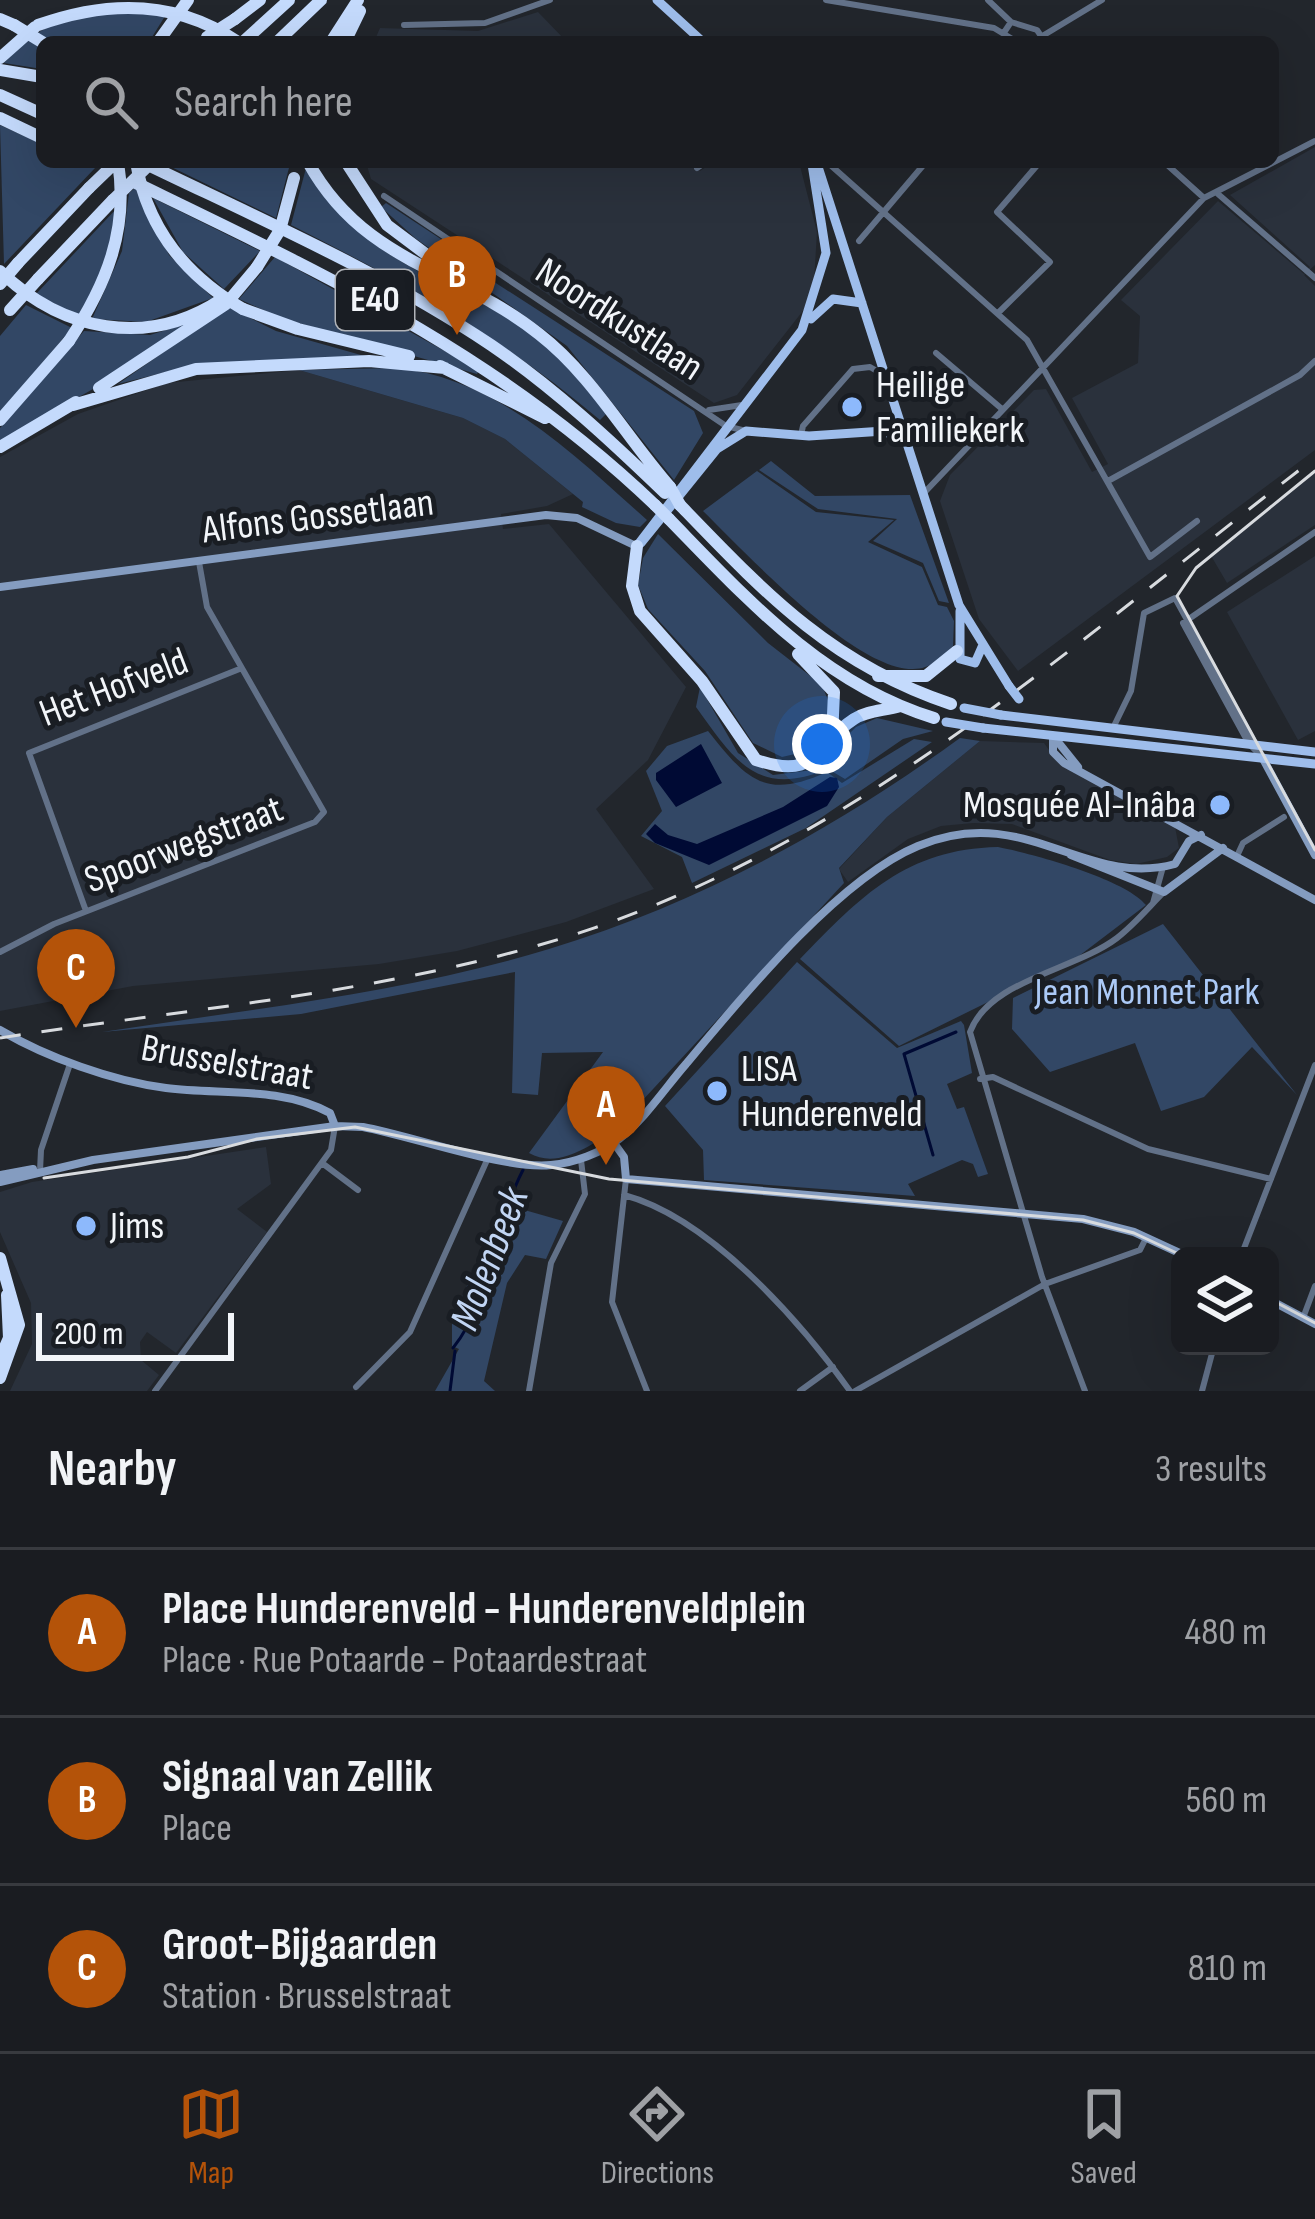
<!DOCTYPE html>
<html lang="en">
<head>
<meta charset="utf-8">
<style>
	body { margin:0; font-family:"Sofia Sans Condensed",sans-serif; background:#27292e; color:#f1f3f6 }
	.controls { position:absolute; right:36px; bottom:36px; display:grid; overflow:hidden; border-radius:18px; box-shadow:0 12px 48px #0002 }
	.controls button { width:108px; height:108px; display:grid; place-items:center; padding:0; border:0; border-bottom:3px solid #383a3f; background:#1a1c21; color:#f1f3f6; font:60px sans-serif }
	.scale { position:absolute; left:36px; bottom:30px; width:198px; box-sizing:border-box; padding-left:12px; border:6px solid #f2f5f9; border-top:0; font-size:33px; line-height:42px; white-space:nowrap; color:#f2f5f9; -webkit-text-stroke:9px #191d23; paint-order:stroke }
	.you { position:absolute; left:822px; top:744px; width:42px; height:42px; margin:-30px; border:9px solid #fff; border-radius:50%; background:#1a73e8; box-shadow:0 0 0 18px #1a73e833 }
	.badge { display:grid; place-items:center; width:78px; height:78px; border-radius:50%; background:#b45309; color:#fff; font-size:39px; font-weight:700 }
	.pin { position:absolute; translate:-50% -99px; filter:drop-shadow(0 3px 6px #0008) }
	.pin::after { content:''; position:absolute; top:63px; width:42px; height:36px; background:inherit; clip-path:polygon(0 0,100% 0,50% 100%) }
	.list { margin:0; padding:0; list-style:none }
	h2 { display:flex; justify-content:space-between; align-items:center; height:156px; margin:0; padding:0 48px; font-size:51px }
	h2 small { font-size:39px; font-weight:400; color:#9fa1a5 }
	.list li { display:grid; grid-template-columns:78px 1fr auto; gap:36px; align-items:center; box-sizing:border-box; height:168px; padding:0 48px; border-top:3px solid #383a3f }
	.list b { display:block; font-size:45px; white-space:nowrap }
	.list p { margin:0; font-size:39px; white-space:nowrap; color:#9fa1a5 }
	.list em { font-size:39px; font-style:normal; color:#9fa1a5 }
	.icon { flex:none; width:66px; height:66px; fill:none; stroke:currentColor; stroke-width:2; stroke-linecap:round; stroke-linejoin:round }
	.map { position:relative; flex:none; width:1315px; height:1391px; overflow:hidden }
	.search { position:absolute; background:#1a1c21; box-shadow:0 12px 48px #0002; left:36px; right:36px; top:36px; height:132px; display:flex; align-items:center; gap:30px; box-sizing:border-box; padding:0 42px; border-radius:18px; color:#9fa1a5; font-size:45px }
	.sheet { height:660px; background:#1a1c21 }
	nav { display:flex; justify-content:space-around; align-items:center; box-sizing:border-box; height:168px; border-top:3px solid #383a3f; background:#1a1c21; font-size:33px; color:#9fa1a5 }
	nav a { display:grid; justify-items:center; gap:6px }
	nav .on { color:#b45309 }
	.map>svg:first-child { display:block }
	.built { fill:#2a313c }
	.green { fill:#324765 }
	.water { fill:#000a34 }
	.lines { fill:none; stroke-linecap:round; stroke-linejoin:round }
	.stream { stroke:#000a34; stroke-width:3 }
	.street { stroke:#627188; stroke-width:6 }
	.secondary { stroke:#849cc0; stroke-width:8 }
	.primary { stroke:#9ebdeb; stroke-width:9 }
	.highway { stroke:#c4dafc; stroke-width:12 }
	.tram { stroke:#d8dbdf; stroke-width:3 }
	.rail { stroke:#d8dbdf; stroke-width:3; stroke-dasharray:21 21; stroke-linecap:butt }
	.primary-bridge { stroke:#9ebdeb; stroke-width:9 }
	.highway-bridge { stroke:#c4dafc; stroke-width:12 }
	.poi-dot { fill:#8db9fc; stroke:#191d23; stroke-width:4.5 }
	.labels { text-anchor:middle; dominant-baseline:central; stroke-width:10; stroke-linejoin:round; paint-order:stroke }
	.shield { fill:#191d23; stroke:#b1b4b9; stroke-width:3 }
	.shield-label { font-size:36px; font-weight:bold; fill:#f2f5f9 }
	.street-label { font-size:39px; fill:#f2f5f9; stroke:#191d23 }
	.poi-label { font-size:39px; fill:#f2f5f9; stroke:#191d23; text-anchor:start }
	.park-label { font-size:39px; fill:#accaf7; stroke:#191d23 }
	.water-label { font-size:42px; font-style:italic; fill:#c1d5f3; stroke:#191d23 }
</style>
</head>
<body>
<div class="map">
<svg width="1315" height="1391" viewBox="0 0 1315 1391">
	<rect width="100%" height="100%" fill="#22262c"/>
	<path class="built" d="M538 12 567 42H374L380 28 478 31Z
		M1315 147V265L1304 275 1315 286V450L1018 671 979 619 940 501 950 475 1034 390 1046 389 1092 472 1108 464 1072 398 1138 363 1140 316 1121 300 1218 201 1304 274 1310 267 1230 195Z
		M366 162H693L700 171 713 162H799L817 232 813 298 737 395 714 403 371 179Z
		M299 370 463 418 505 439 573 494 547 506 501 514 503 529 549 524 686 687 648 760 596 809 654 889 566 922 457 951 379 964 133 986 0 1011V457L78 414 167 383Z
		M1315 473V525L1227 583 1210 554Z
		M1315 556V731L1298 740 1227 612Z
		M980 741 1044 743 1057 761 1175 827 1179 848 1167 857 1136 864 1110 860 1012 824 973 823 941 826 908 839 848 882 839 869 887 817Z
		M266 1147 271 1184 237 1209 267 1232 176 1353 147 1332 140 1342 141 1360 159 1375 147 1391H10L32 1344 31 1303 0 1232V1192L32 1182Z"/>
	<path class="green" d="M170 8 149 42H42V69L4 63C53 7 102 9 170 8Z
		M0 125 42 144V162H81L95 168 4 264Z
		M285 162 290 164 276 218 163 163Z
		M306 168C325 193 342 218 367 238 411 274 466 291 513 322 550 345 580 379 606 414L600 420C505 340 403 281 291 225Z
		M136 187 169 255 213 298 146 322 92 319 122 251 129 193Z
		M153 198 260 251 224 289 183 252Z
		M386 203 488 270 485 276 694 411 703 433 674 480 567 346 415 238 381 207Z
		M118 207 107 265 80 317 36 294Z
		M275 257 479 370 477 374 281 318 239 299Z
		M26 305 72 328 0 413V336Z
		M228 307 276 331 368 357 194 365 118 384Z
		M198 320 114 377 0 442V428L84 331 150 335Z
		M396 368C498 378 574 455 647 520L640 527 616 523 582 507 583 502 505 439 463 418 299 370Z
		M771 461 815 496 910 495 949 603 939 601 923 563 873 541 897 519 818 509 759 470Z
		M757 471 816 512 894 520 868 542 922 567 938 605 947 607 954 621 953 646C942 658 931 669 913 669 854 670 745 552 703 511Z
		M658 534 768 643 822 685 831 708 824 735 812 750 782 757 753 743 705 671 648 609 638 585 643 558Z
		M700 687 738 753 773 775 813 770 856 727 877 718 933 731 903 739 845 779 828 769C757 798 735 761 696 707Z
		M708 731C747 780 765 800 827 772L842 783 914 739 932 742 806 828 692 883 682 857 641 836 662 811 646 771 667 746Z
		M960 738 980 741 887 817 839 868 844 883 616 1129C591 1145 558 1170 529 1153L603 1052 542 1053 538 1095 512 1093 515 972 301 1014 102 1032C251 1009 404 993 549 949 700 903 833 830 960 738Z
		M998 847C1034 854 1125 879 1146 905L1075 959 899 1046 800 959C861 896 906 849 998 847Z
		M1163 924 1297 1095 1252 1047 1204 1097 1161 1111 1135 1043 1050 1072 1012 1029 1013 998Z
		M797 962 897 1048 961 1021 964 1025 972 1073 947 1084 957 1109 964 1107 988 1174 978 1177 973 1164 962 1160 908 1184 915 1196 704 1180 703 1150 665 1106Z
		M514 1207 563 1221 546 1259 525 1255 507 1283 484 1381 495 1391H435L459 1349 452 1346V1319L474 1270 500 1274Z"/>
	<path class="water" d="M701 744 722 783 676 807 656 780V773Z
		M830 777 837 778 839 787 827 806 709 865 655 843 646 834 655 824 668 835 697 844 783 807Z"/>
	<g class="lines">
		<path class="stream" d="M933 1155 904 1054 956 1032
			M453 1348C491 1301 495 1223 523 1170
			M450 1391 455 1351"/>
		<path class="street" d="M826 0 994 28 1017 42
			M988 0 1011 22
			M404 25 485 23 550 0
			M1005 31 1011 22 1037 30 1045 42
			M1044 35 1102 0
			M827 162 1027 340 1150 557 1197 521
			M1164 162 1204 198
			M697 168 706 162
			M1218 194 1315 278
			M384 196 726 426 742 430
			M859 241 926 162
			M999 312 1050 262 997 212 1040 162
			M936 353 1002 409
			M709 410 742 405
			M801 435 803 426 853 369 870 367 882 374
			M1108 481 1300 375 1315 361
			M924 493 1204 198 1315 141
			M1113 728 1131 691 1144 613 1175 598 1256 745
			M1263 758 1249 744 1183 623 1315 532
			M1237 856 1243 843 1284 817
			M1153 903 1163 867
			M86 911 29 753 242 668
			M0 952 54 924 315 822 324 812 207 607 199 562
			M980 1079 993 1077 1148 1149 1271 1179
			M322 1163 358 1190
			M40 1171 41 1150 70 1064
			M626 1179 612 1302 647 1391
			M624 1195C710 1218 800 1321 850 1391
			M1241 1256 1315 1065
			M1303 1318 1315 1286
			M356 1387 410 1332 488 1158
			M155 1391 331 1150 335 1126
			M529 1391 551 1263 585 1194 581 1160
			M800 1391 833 1367
			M855 1391 1045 1284 1140 1250 1146 1238
			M1085 1391 1042 1277 970 1032C989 980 1075 970 1117 938 1134 925 1149 907 1164 892
			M1202 1391 1214 1346"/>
		<path class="secondary" d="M0 587 546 515 577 518 636 546
			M1053 737V752L1064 763 1315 900
			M1054 737 1078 767
			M1262 757 1315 855
			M1071 855 1164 892 1223 848
			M0 1030C46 1057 112 1081 166 1088 220 1095 280 1086 330 1113L335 1126
			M614 1143 624 1157 626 1179 1083 1219 1134 1232 1186 1256
			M0 1175 33 1169
			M0 1182 93 1160 335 1126 363 1127C412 1136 506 1170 551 1165 574 1163 601 1153 619 1139 645 1119 665 1088 686 1064 742 997 838 879 918 846 1025 801 1085 889 1175 864L1189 841 1201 835
			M1270 1300 1315 1324"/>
		<path class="primary" d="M657 0 703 42
			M811 162 819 170 959 605 1009 686
			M811 319 833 299 862 303
			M641 543 717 449 746 431 809 436 884 431 904 442
			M637 546 802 330 826 253 812 164
			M960 611V659L975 663 982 647
			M1001 715 1315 752
			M983 728 1315 764"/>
		<path class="highway" d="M0 19 14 25
			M235 19 260 0
			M38 25C108 0 177 0 238 42
			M243 42 289 0
			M277 42 321 0
			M331 42 358 0
			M345 42 360 11
			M0 58 35 27
			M0 70 42 77
			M0 95 42 114
			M0 118 42 138
			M142 162C260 219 382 272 491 345 554 388 610 440 665 493
			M308 162C364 264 458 269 539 334 592 375 626 437 670 487
			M346 162 387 225 467 285
			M136 183C330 277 497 354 655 505
			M18 263 89 188
			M0 271C62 331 147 349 222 299
			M38 279 113 200
			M243 309 298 329 409 356
			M440 366 545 418
			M99 388 226 304 257 267
			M73 405 196 369 369 361 445 368
			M0 420 69 341
			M0 447 76 402
			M680 505C765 593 831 664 951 704
			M669 519C747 599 823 684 934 718
			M637 546 632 586 640 611 702 681 756 760C819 781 812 746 854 719 868 710 885 711 900 706
			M798 654 834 692 832 738
			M878 676H926L957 651
			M0 1258 19 1325 0 1378
			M0 1358 9 1338 7 1295"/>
		<path class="tram" d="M1315 471 1196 568 1177 596 1315 850
			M44 1178 188 1157 257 1139 355 1127 609 1179 1083 1220 1134 1233 1183 1256
			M1270 1299 1315 1323"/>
		<path class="rail" d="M0 1038C198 1007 406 992 597 927 869 833 1089 631 1315 458"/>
		<path class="primary-bridge" d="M1009 686 1019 699
			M964 708 1001 715
			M946 722 983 728"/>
		<path class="highway-bridge" d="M14 25 42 42
			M207 37 235 19
			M158 42 188 0
			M136 162C147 228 186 276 243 309
			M89 188 116 162
			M113 200 152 162
			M257 267 280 230 294 178
			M0 284 18 263
			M10 310 38 279
			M69 341C106 285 129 230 118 162
			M670 487 680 505
			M655 505 669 519"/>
	</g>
	<g class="poi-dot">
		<circle cx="852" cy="407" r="12"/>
		<circle cx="1220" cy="805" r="12"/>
		<circle cx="717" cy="1091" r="12"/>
		<circle cx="86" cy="1226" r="12"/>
	</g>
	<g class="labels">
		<rect class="shield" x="336" y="270" width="78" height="60" rx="9"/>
		<g class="shield-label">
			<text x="375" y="300">E40</text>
		</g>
		<g class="street-label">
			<text transform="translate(619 320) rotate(33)">Noordkustlaan</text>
			<text transform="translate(318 517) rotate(-7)">Alfons Gossetlaan</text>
			<text transform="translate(114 688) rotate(-21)">Het Hofveld</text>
			<text transform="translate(184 845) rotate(-21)">Spoorwegstraat</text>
			<text transform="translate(227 1063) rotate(10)">Brusselstraat</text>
		</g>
		<g class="poi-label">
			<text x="876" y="385">Heilige<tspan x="876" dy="45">Familiekerk</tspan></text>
			<text x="1196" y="805" text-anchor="end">Mosquée Al-Inâba</text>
			<text x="741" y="1069">LISA<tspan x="741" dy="45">Hunderenveld</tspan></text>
			<text x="110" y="1226">Jims</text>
		</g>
		<g class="park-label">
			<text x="1147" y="992">Jean Monnet Park</text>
		</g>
		<g class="water-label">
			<text transform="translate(490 1259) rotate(-69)">Molenbeek</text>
		</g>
	</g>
</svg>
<div class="controls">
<button><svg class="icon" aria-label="layers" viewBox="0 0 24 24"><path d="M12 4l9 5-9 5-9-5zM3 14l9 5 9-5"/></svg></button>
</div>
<div class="scale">200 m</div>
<div class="you"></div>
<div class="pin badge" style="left:606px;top:1165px">A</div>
<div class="pin badge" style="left:457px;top:335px">B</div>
<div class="pin badge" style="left:76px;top:1028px">C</div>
<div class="search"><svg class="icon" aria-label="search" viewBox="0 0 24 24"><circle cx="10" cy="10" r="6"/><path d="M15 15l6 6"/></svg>Search here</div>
</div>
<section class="sheet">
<h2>Nearby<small>3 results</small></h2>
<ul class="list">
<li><span class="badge">A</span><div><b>Place Hunderenveld - Hunderenveldplein</b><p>Place · Rue Potaarde - Potaardestraat</p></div><em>480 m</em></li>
<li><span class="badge">B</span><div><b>Signaal van Zellik</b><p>Place</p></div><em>560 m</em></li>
<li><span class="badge">C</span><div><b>Groot-Bijgaarden</b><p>Station · Brusselstraat</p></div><em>810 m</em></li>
</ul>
</section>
<nav>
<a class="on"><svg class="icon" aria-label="map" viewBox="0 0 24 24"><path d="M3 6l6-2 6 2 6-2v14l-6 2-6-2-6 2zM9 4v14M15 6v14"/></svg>Map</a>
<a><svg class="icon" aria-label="directions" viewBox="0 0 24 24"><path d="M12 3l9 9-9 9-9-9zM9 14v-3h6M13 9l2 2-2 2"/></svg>Directions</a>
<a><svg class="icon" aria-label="saved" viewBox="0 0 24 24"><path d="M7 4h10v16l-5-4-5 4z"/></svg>Saved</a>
</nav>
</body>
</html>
